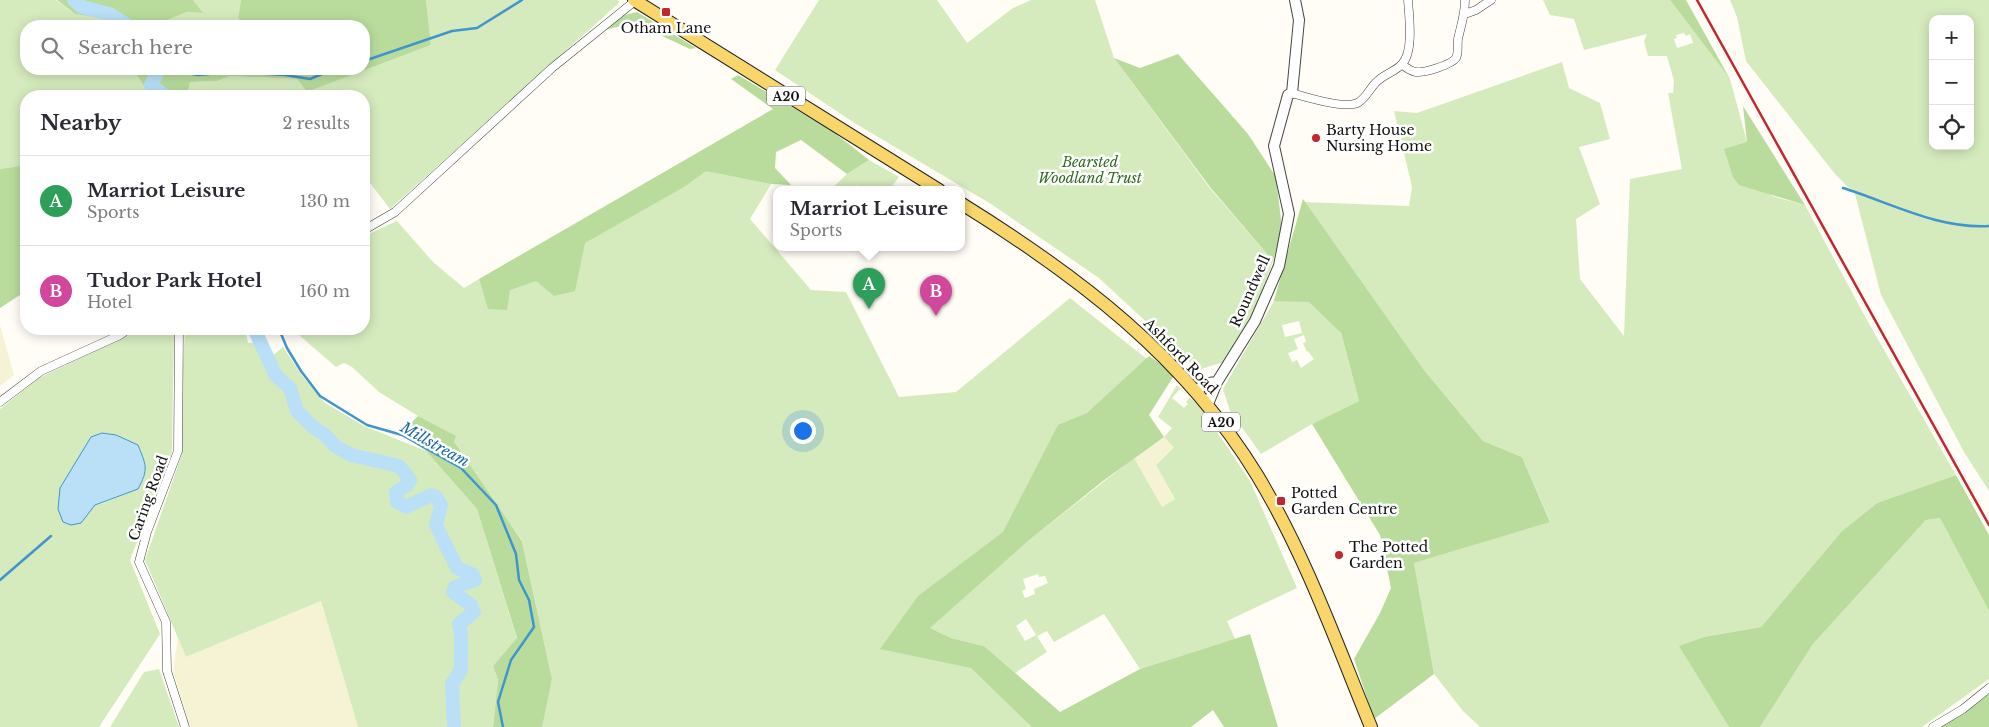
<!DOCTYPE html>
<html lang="en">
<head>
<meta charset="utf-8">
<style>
	body { margin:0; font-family:"Libre Baskerville",serif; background:#f2f2f3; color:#2b2b33 }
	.controls { position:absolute; right:15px; top:15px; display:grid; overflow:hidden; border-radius:10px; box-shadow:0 2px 12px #0003 }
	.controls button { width:45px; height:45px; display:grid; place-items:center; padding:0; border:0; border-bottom:1px solid #e1e1e2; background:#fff; color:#2b2b33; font:25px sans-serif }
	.you { position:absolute; left:802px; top:430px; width:18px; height:18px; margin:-12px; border:4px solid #fff; border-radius:50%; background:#1a73e8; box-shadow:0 0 0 8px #1a73e833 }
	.badge { display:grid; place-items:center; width:32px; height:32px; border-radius:50%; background:#db2777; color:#fff; font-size:16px; font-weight:700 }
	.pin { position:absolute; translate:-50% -41px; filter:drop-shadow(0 1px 2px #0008) }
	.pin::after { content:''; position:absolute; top:26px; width:18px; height:15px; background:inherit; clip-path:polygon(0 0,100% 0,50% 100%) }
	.popup { position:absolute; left:773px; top:186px; width:192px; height:65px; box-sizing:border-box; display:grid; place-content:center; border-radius:10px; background:#fff; filter:drop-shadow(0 1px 4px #0005); font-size:16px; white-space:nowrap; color:#7c7c81 }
	.popup b { font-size:19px; color:#2b2b33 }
	.popup::after { content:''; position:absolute; left:50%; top:100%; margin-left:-10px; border:10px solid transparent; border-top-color:#fff }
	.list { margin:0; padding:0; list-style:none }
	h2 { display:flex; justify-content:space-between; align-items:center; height:65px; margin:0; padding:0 20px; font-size:21px }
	h2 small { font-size:16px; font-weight:400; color:#7c7c81 }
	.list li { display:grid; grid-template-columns:32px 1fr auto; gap:15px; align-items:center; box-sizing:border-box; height:90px; padding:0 20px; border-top:1px solid #e1e1e2 }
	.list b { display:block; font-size:19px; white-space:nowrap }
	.list p { margin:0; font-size:16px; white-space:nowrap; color:#7c7c81 }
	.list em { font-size:16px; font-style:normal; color:#7c7c81 }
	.icon { flex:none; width:28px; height:28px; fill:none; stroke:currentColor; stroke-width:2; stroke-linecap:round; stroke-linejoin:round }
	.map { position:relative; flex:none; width:1989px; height:727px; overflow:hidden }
	.search { position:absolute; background:#fff; box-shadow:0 2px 12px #0003; left:20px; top:20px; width:350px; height:55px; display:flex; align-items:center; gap:12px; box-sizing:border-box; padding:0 18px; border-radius:20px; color:#7c7c81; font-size:19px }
	.panel { position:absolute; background:#fff; box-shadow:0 2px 12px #0003; left:20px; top:90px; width:350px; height:245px; border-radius:20px }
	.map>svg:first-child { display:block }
	.farmland { fill:#f6f3d4 }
	.green { fill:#d5ebbd; fill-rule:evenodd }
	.forest { fill:#b9dc9c }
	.water { fill:#b9e0f7; stroke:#3f96cf }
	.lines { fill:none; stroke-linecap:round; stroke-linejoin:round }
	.stream { stroke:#3f96cf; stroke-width:2.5 }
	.river { stroke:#b9e0f7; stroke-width:14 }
	.minor-casing { stroke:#444; stroke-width:9 }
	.tertiary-casing { stroke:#444; stroke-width:12 }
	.primary-casing { stroke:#222; stroke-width:14 }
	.minor { stroke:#fff; stroke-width:8 }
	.tertiary { stroke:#fff; stroke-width:10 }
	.primary { stroke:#f9d66b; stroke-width:12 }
	.rail { stroke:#c4262e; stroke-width:2.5 }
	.poi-dot { fill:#c4262e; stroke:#fff; stroke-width:2 }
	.labels { text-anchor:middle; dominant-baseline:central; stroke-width:5; stroke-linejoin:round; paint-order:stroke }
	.shield { fill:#fff; stroke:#585858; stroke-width:1 }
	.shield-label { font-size:12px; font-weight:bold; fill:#111 }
	.poi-label { font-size:14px; fill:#111; stroke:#fff; text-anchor:start }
	.park-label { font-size:14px; font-style:italic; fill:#2f6b1f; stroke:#fff }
	.street-label { font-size:14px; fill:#111; stroke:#fff }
	.water-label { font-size:15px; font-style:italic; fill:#1768a6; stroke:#fff }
</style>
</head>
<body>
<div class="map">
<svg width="1989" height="727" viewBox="0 0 1989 727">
	<rect width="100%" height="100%" fill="#fffdf5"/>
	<path class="farmland" d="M0 325 14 375 0 386Z
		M1164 437 1174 446 1156 465 1175 499 1162 507 1134 458Z
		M321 601 358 727H190L173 671 178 637 186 657Z"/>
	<path class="green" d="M0 0H56L75 14 106 19 115 26H26V69H133L144 86 148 96H26V165L0 169Z
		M193 0H241L238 18 245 26H159L158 23 187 12 202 13Z
		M426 0H617L620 2 390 209 364 175V96H187L190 82 217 81 230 76 297 79 307 92 431 45Z
		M819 0H937L967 43 1013 8 1031 0H1095L1114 58 1209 187 1273 261 1250 323 1227 361 1198 370 1099 278 991 204 853 122 775 70Z
		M1543 0H1670L1730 79 1747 142 1772 196 1805 205 1868 322 1956 475 1877 503 1842 531 1761 627 1704 637 1680 646 1729 727H1480L1463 711 1434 674 1414 563 1550 521 1522 457 1483 441 1424 370 1304 202 1409 206 1412 187 1394 111 1417 113 1562 62 1569 88 1600 103 1610 139 1579 147 1600 204 1576 219 1580 279 1624 336 1630 179 1682 169 1668 93H1673L1674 81 1667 56H1648L1644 41 1647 34 1584 50 1574 19 1550 15ZM1684 33 1686 36 1690 34 1693 43 1677 48 1674 39 1677 38 1676 35Z
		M1730 0H1989V491L1964 452 1881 295 1855 194 1835 174 1746 61 1737 17ZM1933 19H1970V146H1933Z
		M869 160 899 177 889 190H864L857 185 853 190H830L847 174Z
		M701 163 771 184 750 219 811 290 846 292 899 397 956 392 1070 298 1167 375 932 626 1028 541 1134 458 1162 507 1175 499 1156 465 1174 447 1164 437 1172 428 1158 417 1177 385 1201 408 1250 481 1297 588 1227 621 1235 639 1140 669 1104 614 1054 642 1047 631 1037 636 1047 652 1015 673 984 646 951 638 932 629 1040 727H540L552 679 522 540 444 432 379 392 352 367 344 363 336 367 292 329H364V236L397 221 433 262 464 288 479 279 484 295ZM1180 389 1190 397 1186 402 1188 404 1184 408 1172 398ZM1038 574 1039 577 1045 576 1048 583 1034 589 1035 594 1025 598 1022 591 1026 589 1023 579ZM1026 619 1036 635 1025 641 1016 626Z
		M1293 234 1341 334 1359 401 1312 424 1261 454 1230 411 1223 389 1274 301ZM1299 321 1302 333 1285 337 1282 325ZM1304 335 1306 342 1303 343 1307 352 1308 351 1314 359 1301 368 1297 360 1292 362 1288 353 1298 349 1294 339Z
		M135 329H174L172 452 130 560 160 634 99 727H0V409L39 378 118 340ZM144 479 138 489 95 506Z
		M185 329H245L248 343 258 342 266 361 283 347 303 377 325 403 364 426 426 451 477 509 517 639 493 666 498 680 493 727H358L321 601 186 657 145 560 182 454 181 403Z
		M1940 518 1989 611V679L1922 727H1760L1813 644 1926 520Z
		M159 669 179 727H110L144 672Z"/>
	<path class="forest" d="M57 0H193L203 13 187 12 159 23V26H115L106 19 75 14Z
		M241 0H426L431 45 307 92 297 79 230 76 217 81 190 82 187 96H148L144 86 133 69H364V26H245L238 18Z
		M1670 0H1686L1730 79Z
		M637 12 696 48 690 49 634 23 604 30 625 15Z
		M1178 54 1248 134 1276 177 1282 228 1273 261 1210 187 1114 58 1140 68Z
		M738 75 832 131 869 160 847 174 801 140 776 152 775 168 791 185 771 184 706 171 684 187 585 243 575 291 554 296 536 281 510 290 507 310 488 309 479 279 773 109 731 79Z
		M1743 106 1805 205 1739 185 1733 177 1724 149 1747 142Z
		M26 165V291L0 308V169Z
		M1303 199 1424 370 1483 441 1522 457 1550 522 1414 563 1434 674 1374 719 1354 659 1380 613 1391 588 1380 535 1312 424 1359 401 1341 333 1309 302 1274 301Z
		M1149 356 1175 374 1149 415 1164 437 1103 481 1028 541 930 628 951 638 984 646 1060 712 1140 669 1250 634 1278 727H1224L1213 710 1191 727H1032L971 668 880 649 918 596 1003 532 1058 425 1087 413Z
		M418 416 456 436 454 442 522 541 552 679 542 727H493L498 680 493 666 517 638 477 509 426 451 401 433Z
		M1956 475 1989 535V611L1940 518 1926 520 1813 644 1760 727H1729L1679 646 1704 637 1761 627 1842 531 1877 503Z
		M1989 692V727H1941Z"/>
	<path class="water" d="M102 433 116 435 138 445C146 465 149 469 138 489L95 505 81 523 71 525 63 522 58 509 60 488 91 437Z"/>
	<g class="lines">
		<path class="stream" d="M364 61 452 31 477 28 522 0
			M176 69 182 72 198 75 229 72 285 75 310 79 334 69
			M1843 188C1891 203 1938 229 1989 226
			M279 329 287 348 301 371 320 396 367 425 402 435 461 468 496 505 516 554 519 580 529 600 534 627 511 660 498 702 503 727
			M0 580 51 536"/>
		<path class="river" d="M74 0 82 7 109 14 124 23 123 26
			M159 69 151 85 165 96
			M255 329 257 335 276 376 290 388 297 411 313 427 325 435 335 446 351 455 399 466 410 480 406 486 396 492 397 502 406 507 431 495 436 497 441 505 436 525 457 568 472 574 475 580 455 587 453 592 471 605 474 612 459 624 461 634V670L452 684 454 727"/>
		<defs>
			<path id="minor" d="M1465 14 1476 10 1491 0
				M1402 64C1406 68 1411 71 1416 72 1424 73 1451 65 1456 58 1459 52 1457 45 1458 39 1461 25 1465 15 1465 0
				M1292 93C1305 97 1348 110 1359 102 1368 96 1371 85 1380 79 1387 73 1396 71 1402 64 1414 52 1409 16 1408 0
				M364 230 395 212 552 68 635 1
				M179 329 178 451 147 532 139 562 166 622 167 671 185 727
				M0 402 41 371 120 335 128 329
				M1933 727 1963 709 1989 688"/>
			<path id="tertiary" d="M1196 390 1209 383 1217 382
				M1208 404 1217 382 1255 321 1279 266 1289 214 1274 146 1288 95 1292 93 1299 20 1295 0"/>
			<path id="primary" d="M634 0 939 190
				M962 204C1078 276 1185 357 1257 475 1305 554 1336 642 1371 727"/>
		</defs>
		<use href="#minor" class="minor-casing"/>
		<use href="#tertiary" class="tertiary-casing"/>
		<use href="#primary" class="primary-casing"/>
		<use href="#minor" class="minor"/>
		<use href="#tertiary" class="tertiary"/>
		<use href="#primary" class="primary"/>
		<path class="rail" d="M1697 0 1989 525"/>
	</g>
	<g class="poi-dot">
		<rect x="661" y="7" width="10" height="10" rx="2.5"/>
		<circle cx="1316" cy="138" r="5"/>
		<rect x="1276" y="496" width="10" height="10" rx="2.5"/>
		<circle cx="1339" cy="555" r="5"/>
	</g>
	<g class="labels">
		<g class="shield">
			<rect x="767" y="86.5" width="38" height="19" rx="4"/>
			<rect x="1202" y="412.5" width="38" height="19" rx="4"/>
		</g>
		<g class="shield-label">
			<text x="786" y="96">A20</text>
			<text x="1221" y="422">A20</text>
		</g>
		<g class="poi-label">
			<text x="666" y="28" text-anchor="middle">Otham Lane</text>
			<text x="1326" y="130">Barty House<tspan x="1326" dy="16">Nursing Home</tspan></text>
			<text x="1291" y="493">Potted<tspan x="1291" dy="16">Garden Centre</tspan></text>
			<text x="1349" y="547">The Potted<tspan x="1349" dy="16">Garden</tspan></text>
		</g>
		<g class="park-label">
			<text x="1090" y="162">Bearsted<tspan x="1090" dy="16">Woodland Trust</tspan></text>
		</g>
		<g class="street-label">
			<text transform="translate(1250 291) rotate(-66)">Roundwell</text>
			<text transform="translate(1181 356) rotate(46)">Ashford Road</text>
			<text transform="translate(148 498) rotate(-70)">Caring Road</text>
		</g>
		<g class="water-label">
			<text transform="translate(435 444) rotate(29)">Millstream</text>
		</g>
	</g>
</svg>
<div class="controls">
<button>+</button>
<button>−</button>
<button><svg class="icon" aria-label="locate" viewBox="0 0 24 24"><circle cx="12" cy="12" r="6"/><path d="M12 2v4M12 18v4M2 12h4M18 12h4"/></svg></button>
</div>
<div class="you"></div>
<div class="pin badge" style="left:869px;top:309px;background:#2e9e5b">A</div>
<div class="popup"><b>Marriot Leisure</b>Sports</div>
<div class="pin badge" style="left:936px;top:316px;background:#d1479c">B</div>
<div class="search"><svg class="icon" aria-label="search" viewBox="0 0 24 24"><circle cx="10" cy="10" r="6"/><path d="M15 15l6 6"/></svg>Search here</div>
<section class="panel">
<h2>Nearby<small>2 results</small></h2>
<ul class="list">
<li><span class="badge" style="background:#2e9e5b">A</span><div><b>Marriot Leisure</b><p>Sports</p></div><em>130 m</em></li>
<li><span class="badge" style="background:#d1479c">B</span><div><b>Tudor Park Hotel</b><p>Hotel</p></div><em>160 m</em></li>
</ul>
</section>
</div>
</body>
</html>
